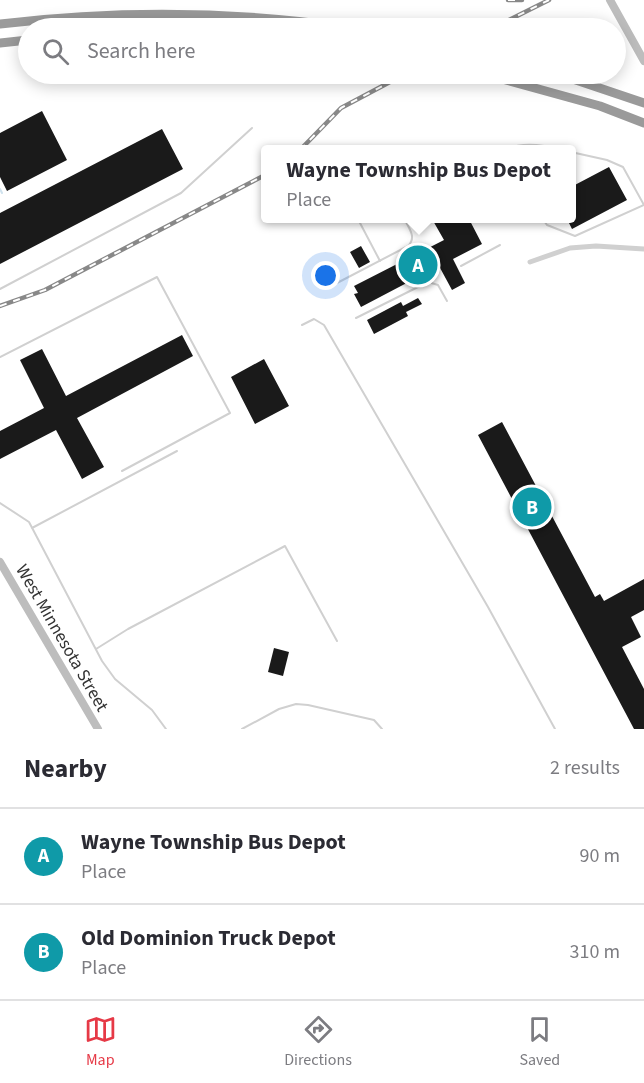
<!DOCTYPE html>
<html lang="en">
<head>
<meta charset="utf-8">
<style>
	body { margin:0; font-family:"Source Sans 3",sans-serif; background:#f7f7f7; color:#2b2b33 }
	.you { position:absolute; left:326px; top:276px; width:21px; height:21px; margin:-15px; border:4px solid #fff; border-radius:50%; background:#1a73e8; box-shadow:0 0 0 9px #1a73e833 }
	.badge { display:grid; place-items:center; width:39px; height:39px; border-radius:50%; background:#e63946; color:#fff; font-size:20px; font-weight:700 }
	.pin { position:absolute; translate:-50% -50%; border:3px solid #fff; box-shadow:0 2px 6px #0006 }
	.popup { position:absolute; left:261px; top:145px; width:315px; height:78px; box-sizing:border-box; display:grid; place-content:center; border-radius:6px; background:#fff; filter:drop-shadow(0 2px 4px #0005); font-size:20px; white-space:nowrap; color:#7c7c81 }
	.popup b { font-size:22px; color:#2b2b33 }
	.popup::after { content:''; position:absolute; left:50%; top:100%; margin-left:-12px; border:12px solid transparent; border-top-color:#fff }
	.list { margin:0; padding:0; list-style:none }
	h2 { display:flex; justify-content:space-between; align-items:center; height:78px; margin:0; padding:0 24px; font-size:26px }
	h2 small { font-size:20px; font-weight:400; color:#7c7c81 }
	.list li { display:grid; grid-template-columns:39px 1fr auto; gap:18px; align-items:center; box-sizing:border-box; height:96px; padding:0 24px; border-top:2px solid #e1e1e2 }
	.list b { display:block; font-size:22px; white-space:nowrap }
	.list p { margin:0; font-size:20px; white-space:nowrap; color:#7c7c81 }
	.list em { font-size:20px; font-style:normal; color:#7c7c81 }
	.icon { flex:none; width:33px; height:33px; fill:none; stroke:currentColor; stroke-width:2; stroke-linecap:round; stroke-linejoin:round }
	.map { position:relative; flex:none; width:644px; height:729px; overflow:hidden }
	.search { position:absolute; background:#fff; box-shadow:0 3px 15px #0003; left:18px; right:18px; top:18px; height:66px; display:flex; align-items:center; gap:15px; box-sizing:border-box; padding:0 21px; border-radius:33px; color:#7c7c81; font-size:22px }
	.sheet { height:270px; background:#fff }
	nav { display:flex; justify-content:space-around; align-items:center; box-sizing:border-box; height:84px; border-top:2px solid #e1e1e2; background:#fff; font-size:16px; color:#7c7c81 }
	nav a { display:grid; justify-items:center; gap:3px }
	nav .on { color:#e63946 }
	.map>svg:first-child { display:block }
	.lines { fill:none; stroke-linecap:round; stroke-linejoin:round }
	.stream { stroke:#cfe2ee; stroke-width:2 }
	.building { fill:#1a1a1a }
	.lane { stroke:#d0d0d0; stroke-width:2 }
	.street { stroke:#d0d0d0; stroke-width:5 }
	.secondary { stroke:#bdbdbd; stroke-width:8 }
	.highway { stroke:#9a9a9a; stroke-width:9 }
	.rail-casing { stroke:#888; stroke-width:4.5 }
	.rail { stroke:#fff; stroke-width:2; stroke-dasharray:7; stroke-linecap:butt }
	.labels { text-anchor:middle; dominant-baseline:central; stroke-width:6; stroke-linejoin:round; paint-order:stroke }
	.street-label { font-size:18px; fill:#333; stroke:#fff }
</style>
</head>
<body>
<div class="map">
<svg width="644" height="729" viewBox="0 0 644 729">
	<rect width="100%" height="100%" fill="#fff"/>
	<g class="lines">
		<path class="stream" d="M0 189 2 193"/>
	</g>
	<path class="building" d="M42 111 67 160 7 191 0 177V133Z
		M162 129 183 169 0 264V213Z
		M609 167 627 200 572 229 567 219H571V187Z
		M432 219H469L482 244 453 259 465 283 452 290 439 266 361 307 354 294 358 293 354 286 444 240Z
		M361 246 370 262 359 268 350 252Z
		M418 298 422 304 406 312 408 316 374 334 367 320 401 302 403 306Z
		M182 335 193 356 77 418 104 467 82 479 56 430 0 459V431L44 408 20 360 42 349 66 396Z
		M264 359 289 406 255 424 231 377Z
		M502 422 595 597 600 594 604 601 644 579V610L631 617 641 637 622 647 644 689V729H634L478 435Z
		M274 648 289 652 283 676 268 672Z"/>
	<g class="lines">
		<path class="lane" d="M506 150C522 141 544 145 561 150
			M571 152 607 160 623 167 644 205
			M542 218 547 225 575 236 644 205
			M360 223 380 261
			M461 266 500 245
			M337 283 408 246C417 237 409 229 404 218
			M0 289 181 193 252 128
			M356 318 428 282 438 285 447 301
			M302 325 314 319 324 325 488 607 555 729
			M0 357 157 277 230 413 122 471
			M0 503 29 522 102 661 115 679 152 710 166 729
			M32 528 177 451
			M96 649 128 629 285 546 337 641
			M242 729 279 709 296 704 308 705 374 720 382 729"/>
		<path class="street" d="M530 262 570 248 596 246 644 249"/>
		<path class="secondary" d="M610 0 644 61
			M0 562 98 729"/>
		<path class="highway" d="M0 24C117 10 236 11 352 28
			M0 43 28 40
			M484 74 600 106 644 123
			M558 74 644 103"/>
		<defs>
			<path id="rail" d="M508 0H522
				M493 28 549 0
				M300 150 341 108 405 74
				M0 306 45 290 265 175"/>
		</defs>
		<use href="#rail" class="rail-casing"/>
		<use href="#rail" class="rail"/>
	</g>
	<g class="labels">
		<g class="street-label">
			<text transform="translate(62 638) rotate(60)">West Minnesota Street</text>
		</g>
	</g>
</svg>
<div class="you"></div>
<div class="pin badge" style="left:418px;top:265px;background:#0f9aa8">A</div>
<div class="popup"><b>Wayne Township Bus Depot</b>Place</div>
<div class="pin badge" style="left:532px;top:507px;background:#0f9aa8">B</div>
<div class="search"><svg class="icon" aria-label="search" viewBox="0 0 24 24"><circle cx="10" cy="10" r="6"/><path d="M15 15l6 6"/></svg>Search here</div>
</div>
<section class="sheet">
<h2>Nearby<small>2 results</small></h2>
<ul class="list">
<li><span class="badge" style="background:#0f9aa8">A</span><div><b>Wayne Township Bus Depot</b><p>Place</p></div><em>90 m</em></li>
<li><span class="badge" style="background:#0f9aa8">B</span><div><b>Old Dominion Truck Depot</b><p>Place</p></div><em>310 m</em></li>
</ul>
</section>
<nav>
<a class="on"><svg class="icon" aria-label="map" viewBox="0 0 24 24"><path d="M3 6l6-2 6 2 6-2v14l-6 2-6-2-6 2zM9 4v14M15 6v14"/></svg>Map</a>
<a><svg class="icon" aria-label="directions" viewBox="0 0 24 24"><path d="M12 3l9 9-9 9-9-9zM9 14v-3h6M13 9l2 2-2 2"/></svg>Directions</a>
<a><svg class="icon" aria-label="saved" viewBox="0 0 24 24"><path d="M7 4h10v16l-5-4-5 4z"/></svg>Saved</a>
</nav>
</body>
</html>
